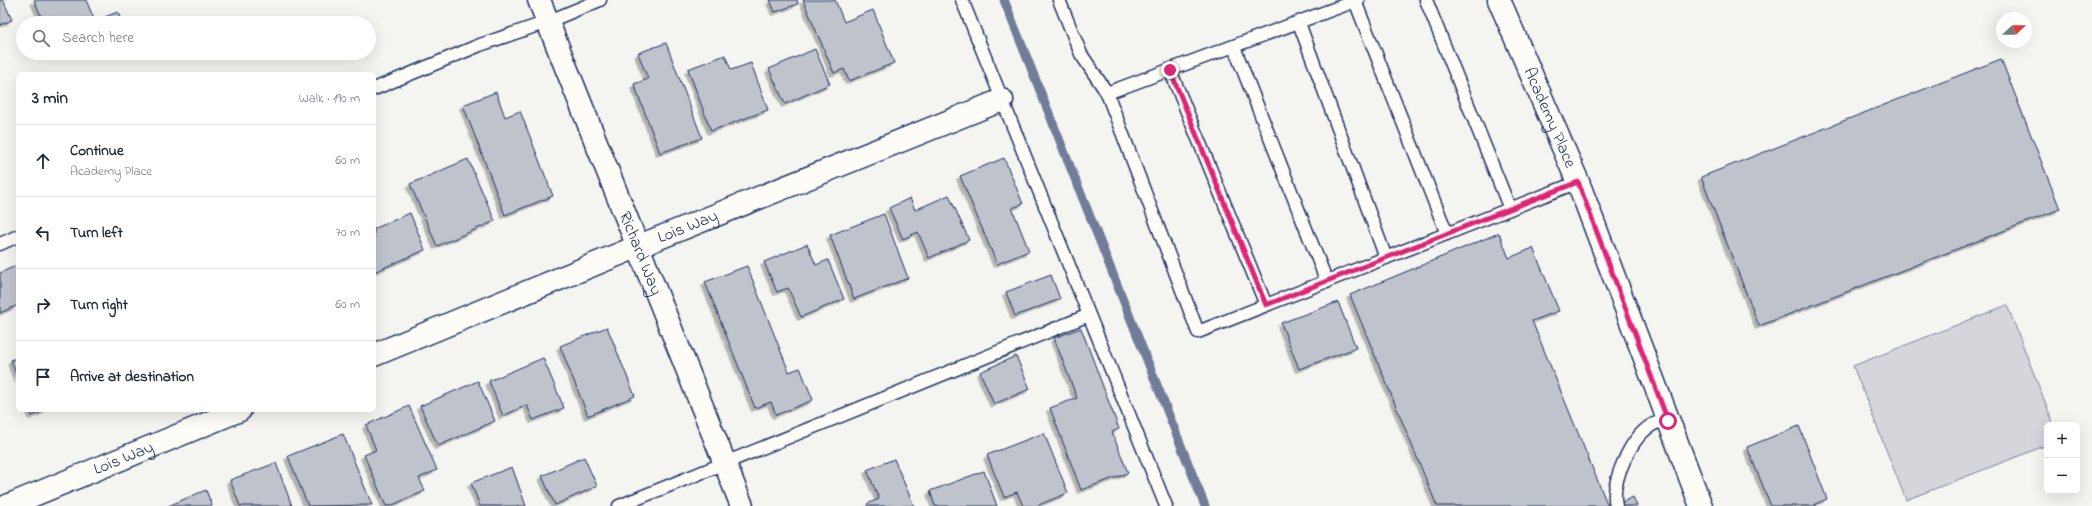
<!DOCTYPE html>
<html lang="en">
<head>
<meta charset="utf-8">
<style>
	body { margin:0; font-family:"Indie Flower",sans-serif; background:#f6f6f7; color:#1f2937 }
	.controls { position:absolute; right:12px; bottom:12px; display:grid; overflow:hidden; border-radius:6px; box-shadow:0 4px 16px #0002 }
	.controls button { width:36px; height:36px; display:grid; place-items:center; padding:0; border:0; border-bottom:1px solid #e0e1e3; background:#fff; color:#1f2937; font:20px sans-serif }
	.compass { position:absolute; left:1996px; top:12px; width:36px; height:36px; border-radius:50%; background:#fff; box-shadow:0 4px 16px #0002; rotate:68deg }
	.stop { position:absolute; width:12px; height:12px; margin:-9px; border:3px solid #db2777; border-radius:50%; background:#fff }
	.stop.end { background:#db2777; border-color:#fff; box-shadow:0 1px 4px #0008 }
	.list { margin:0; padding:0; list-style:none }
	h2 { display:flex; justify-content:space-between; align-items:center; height:52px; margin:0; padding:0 16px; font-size:17px }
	h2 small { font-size:13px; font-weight:400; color:#747a83 }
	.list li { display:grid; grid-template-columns:26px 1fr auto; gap:12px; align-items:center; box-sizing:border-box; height:72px; padding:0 16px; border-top:1px solid #e0e1e3 }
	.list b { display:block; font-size:15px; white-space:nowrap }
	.list p { margin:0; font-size:13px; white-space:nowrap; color:#747a83 }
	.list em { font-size:13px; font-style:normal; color:#747a83 }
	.icon { flex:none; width:22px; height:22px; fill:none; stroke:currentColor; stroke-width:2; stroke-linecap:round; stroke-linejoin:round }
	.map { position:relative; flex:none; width:2092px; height:506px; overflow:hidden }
	.search { position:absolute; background:#fff; box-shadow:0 4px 16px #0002; left:16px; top:16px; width:360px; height:44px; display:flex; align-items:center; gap:10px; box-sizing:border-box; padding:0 14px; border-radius:22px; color:#747a83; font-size:15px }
	.panel { position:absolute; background:#fff; box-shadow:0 4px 16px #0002; left:16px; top:72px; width:360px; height:340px; border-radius:6px }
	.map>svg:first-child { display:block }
	.green { fill:#d4d6db; stroke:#78829c }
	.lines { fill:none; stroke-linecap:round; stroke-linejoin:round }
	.stream { stroke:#717c98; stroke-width:9 }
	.building { fill:#bfc3cc; stroke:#1b2f5e; filter:url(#shadow) }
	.service-casing { stroke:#1b2f5e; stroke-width:15 }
	.minor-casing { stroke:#1b2f5e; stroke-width:25 }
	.service { stroke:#fdfcf7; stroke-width:12 }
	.minor { stroke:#fdfcf7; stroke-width:22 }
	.route { stroke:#db2777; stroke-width:5 }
	.labels { text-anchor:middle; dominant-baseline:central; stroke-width:3.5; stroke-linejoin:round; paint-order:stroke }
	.street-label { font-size:17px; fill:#1b2f5e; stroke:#fdfcf7 }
</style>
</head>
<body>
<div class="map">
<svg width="2092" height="506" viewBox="0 0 2092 506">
	<defs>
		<filter id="shadow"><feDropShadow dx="-3.5" dy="3.5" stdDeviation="0" flood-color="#0004"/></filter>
	</defs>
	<rect width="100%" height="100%" fill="#f4f4f1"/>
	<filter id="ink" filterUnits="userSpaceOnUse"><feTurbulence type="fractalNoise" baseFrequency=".025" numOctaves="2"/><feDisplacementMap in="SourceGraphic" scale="8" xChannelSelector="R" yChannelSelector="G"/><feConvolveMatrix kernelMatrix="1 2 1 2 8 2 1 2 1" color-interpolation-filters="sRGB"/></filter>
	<g filter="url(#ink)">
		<path class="green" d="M2007 305 2054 425H2047V445L1906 500 1853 366Z"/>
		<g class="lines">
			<path class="stream" d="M1004 0 1205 506"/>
		</g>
		<path class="building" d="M0 0H3L12 20 0 25Z
			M34 0H86L94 19 84 23H44Z
			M770 0H797L798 4 775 12Z
			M803 0H835L844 22 873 10 894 63 849 81 844 69 834 73Z
			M118 12 122 23H95L94 21Z
			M666 43 702 138 660 153 634 84 648 79 638 53Z
			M815 49 830 84 785 104 769 69Z
			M725 55 731 70 751 63 768 110 711 131 688 69Z
			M2001 59 2060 209 1759 326 1701 177Z
			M496 92 505 117 520 111 553 196 505 215 463 105Z
			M1004 158 1023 204 1012 208 1029 251 997 264 960 176Z
			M468 159 495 221 437 246 410 184Z
			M949 195 969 240 929 258 918 232 903 239 889 208 910 198 915 210Z
			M410 213 425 250 374 272V229Z
			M884 214 908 278 854 299 830 235Z
			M1499 233 1509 258 1533 248 1559 311 1532 321 1608 506H1437L1350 295Z
			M807 244 816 265 828 260 844 299 801 317 788 288 777 292 764 262Z
			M18 265V305L0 313V273Z
			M747 266 789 372 800 368 813 400 776 415 771 402 755 408 705 282Z
			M1051 275 1060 299 1015 316 1006 292Z
			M1338 302 1356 348 1299 369 1281 323Z
			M607 327 635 396 588 416 560 346Z
			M1081 328 1119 429 1112 432 1128 473 1081 490 1050 408 1077 398 1054 338Z
			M1016 356 1030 389 994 404 980 372Z
			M18 357V379L11 360Z
			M543 358 564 408 533 420 527 405 503 416 489 381Z
			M478 381 495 421 438 446 420 406Z
			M409 406 437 470 419 478 425 491 390 506H386L364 455 376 450 366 425Z
			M30 410H47L32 416Z
			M1799 426 1827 499 1815 504 1816 506H1771L1747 447Z
			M1044 433 1068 493 1036 506H1023L1017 492 1004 497 987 455Z
			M343 434 372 505 308 506 288 456Z
			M584 457 597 486 555 505 542 476Z
			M894 459 914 506H868L867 504 879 499 867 470Z
			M276 463 292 506H240L230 480Z
			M512 467 526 506H480L471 483Z
			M984 471 997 506H935L930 491Z
			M206 490 212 506H168Z
			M1633 497 1637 506H1613Z"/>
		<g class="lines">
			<defs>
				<path id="service" d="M962 0 1166 506
					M1059 0 1081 54 1107 93
					M1358 0 1107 93 1198 332 1578 182
					M1426 0 1510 209
					M1355 1 1447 234
					M1299 23 1386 258
					M1234 47 1327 282
					M1170 70 1266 305
					M374 89 480 45 547 22 600 0
					M0 244 18 236
					M619 506 1089 315
					M1616 506C1610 482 1631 437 1652 425 1656 422 1663 422 1668 421"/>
				<g id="minor">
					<path id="s1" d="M539 0 742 506"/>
					<path id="s2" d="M1499 0 1578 182 1701 506"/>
					<path id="s3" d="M374 355 639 246 1002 100"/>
					<path id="s4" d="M7 506 240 410"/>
				</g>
			</defs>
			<use href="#service" class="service-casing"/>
			<use href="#minor" class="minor-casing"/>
			<use href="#service" class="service"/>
			<use href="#minor" class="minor"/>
		</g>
	</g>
	<g class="lines" filter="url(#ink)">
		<path class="route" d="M1170 70 1266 305 1578 182 1668 421"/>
	</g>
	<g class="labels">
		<g class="street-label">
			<text stroke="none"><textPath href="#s2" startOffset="128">Academy Place</textPath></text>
			<text stroke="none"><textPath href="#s3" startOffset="339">Lois Way</textPath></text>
			<text stroke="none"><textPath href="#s1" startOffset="273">Richard Way</textPath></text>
			<text stroke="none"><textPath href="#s4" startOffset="126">Lois Way</textPath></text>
		</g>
	</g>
</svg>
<div class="controls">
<button>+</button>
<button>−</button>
</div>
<svg class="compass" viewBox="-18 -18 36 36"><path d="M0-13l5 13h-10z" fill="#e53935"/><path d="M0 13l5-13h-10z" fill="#747a83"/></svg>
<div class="stop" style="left:1668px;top:421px"></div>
<div class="stop end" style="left:1170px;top:70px"></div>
<div class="search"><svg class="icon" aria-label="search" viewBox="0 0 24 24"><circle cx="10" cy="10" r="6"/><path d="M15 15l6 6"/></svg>Search here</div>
<section class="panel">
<h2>3 min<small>Walk · 190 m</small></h2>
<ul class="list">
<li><svg class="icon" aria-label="ahead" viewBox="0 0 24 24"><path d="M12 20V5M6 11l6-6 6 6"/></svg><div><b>Continue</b><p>Academy Place</p></div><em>60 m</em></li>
<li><svg class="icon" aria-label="left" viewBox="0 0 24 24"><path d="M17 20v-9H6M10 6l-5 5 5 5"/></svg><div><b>Turn left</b></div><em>70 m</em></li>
<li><svg class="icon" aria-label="right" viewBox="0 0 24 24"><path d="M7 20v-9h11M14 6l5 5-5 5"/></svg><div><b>Turn right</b></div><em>60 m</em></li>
<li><svg class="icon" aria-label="arrive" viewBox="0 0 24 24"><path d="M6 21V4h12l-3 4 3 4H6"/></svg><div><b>Arrive at destination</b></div></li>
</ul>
</section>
</div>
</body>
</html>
